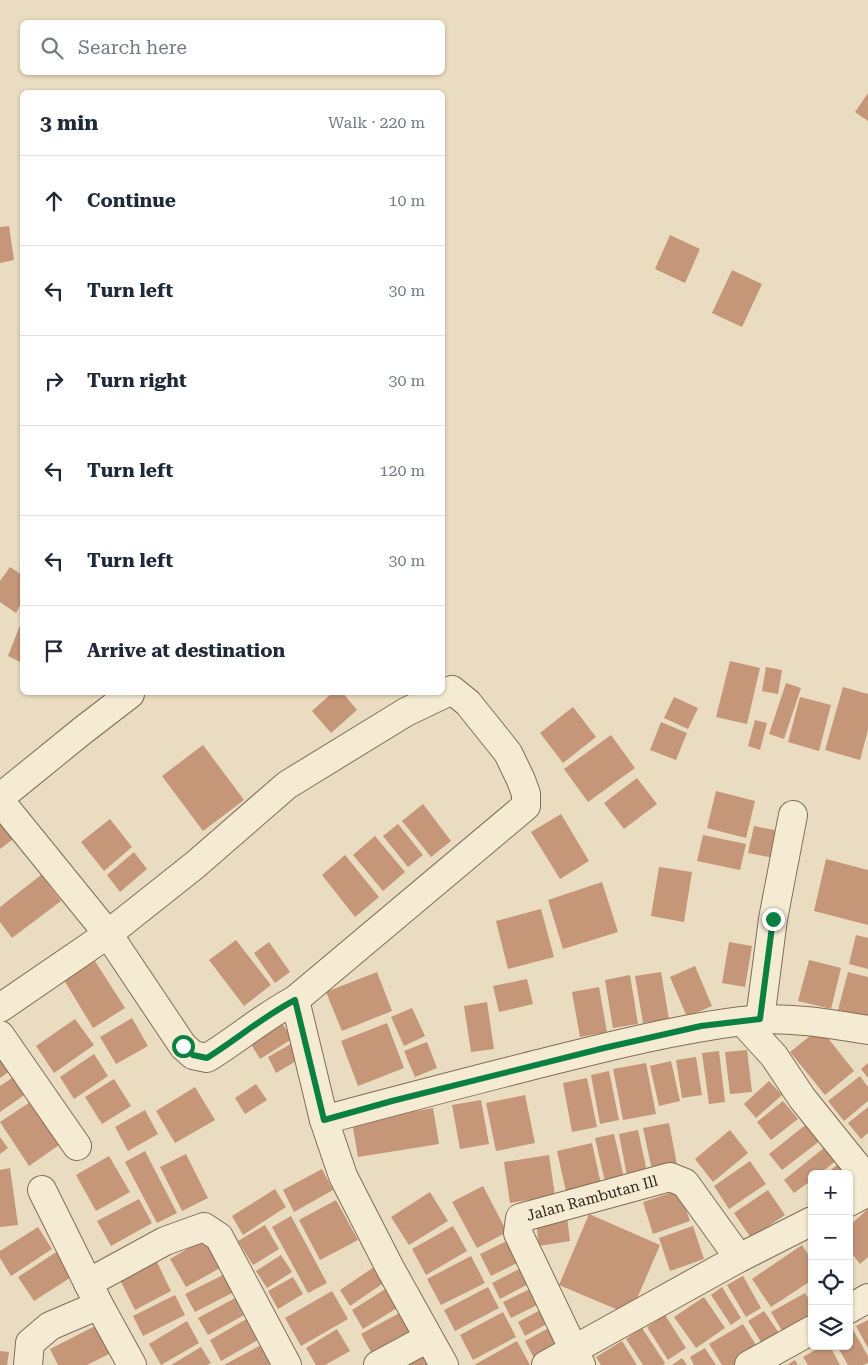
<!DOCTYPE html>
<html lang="en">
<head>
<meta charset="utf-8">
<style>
	body { margin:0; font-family:"Roboto Serif",serif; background:#f2f2f3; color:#1f2937 }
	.controls { position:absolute; right:15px; bottom:15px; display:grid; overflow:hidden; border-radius:8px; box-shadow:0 1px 4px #0004 }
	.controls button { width:45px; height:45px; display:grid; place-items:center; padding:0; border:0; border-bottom:1px solid #e0e1e3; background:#fff; color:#1f2937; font:25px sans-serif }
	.stop { position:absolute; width:15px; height:15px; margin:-11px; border:4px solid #0b8043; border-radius:50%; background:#fff }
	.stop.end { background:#0b8043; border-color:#fff; box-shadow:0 1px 5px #0008 }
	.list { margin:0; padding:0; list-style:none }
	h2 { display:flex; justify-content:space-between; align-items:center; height:65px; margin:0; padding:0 20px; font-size:21px }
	h2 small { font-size:16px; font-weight:400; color:#747a83 }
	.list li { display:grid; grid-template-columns:32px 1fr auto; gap:15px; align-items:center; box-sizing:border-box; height:90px; padding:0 20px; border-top:1px solid #e0e1e3 }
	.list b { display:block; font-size:19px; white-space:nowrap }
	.list em { font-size:16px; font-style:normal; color:#747a83 }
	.icon { flex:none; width:28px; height:28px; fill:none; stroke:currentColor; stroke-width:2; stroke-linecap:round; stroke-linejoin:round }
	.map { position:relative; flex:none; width:868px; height:1365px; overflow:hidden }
	.search { position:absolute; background:#fff; box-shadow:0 1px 4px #0004; left:20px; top:20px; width:425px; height:55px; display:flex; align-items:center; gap:12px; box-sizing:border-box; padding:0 18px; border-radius:8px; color:#747a83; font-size:19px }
	.panel { position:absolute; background:#fff; box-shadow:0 1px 4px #0004; left:20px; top:90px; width:425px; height:605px; border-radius:8px }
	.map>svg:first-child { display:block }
	.building { fill:#c59678 }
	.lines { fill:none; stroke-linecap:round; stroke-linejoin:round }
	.minor-casing { stroke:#816d59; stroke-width:30 }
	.minor { stroke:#f5ead2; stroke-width:28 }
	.route { stroke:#0b8043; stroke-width:6 }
	.labels { text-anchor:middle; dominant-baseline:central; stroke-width:4.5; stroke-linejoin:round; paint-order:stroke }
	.street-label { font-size:15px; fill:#32261d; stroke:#f2e6cf }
</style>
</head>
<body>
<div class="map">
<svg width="868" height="1365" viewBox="0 0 868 1365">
	<rect width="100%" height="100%" fill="#eadcc0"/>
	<path class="building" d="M868 93V121L855 112Z
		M9 226 14 260 0 263V227Z
		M670 235 700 249 685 283 655 269Z
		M732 270 762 284 742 327 712 313Z
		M10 567 22 575V602L16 613 0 602V581Z
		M22 620V663L8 656Z
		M730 661 760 668 747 724 716 717Z
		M766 667 782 670 778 694 762 691Z
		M786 683 801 688 784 739 769 734Z
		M843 687 868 694V730L860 760 825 750Z
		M333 692H342L357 710 331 733 312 711Z
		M674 697 698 708 688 729 664 718Z
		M800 697 831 705 819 751 788 742Z
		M573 707 596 737 563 763 540 733Z
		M755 720 767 723 760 750 748 746Z
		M661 722 687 733 676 760 650 750Z
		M611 735 635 768 588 802 564 769Z
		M203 745 244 800 203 831 162 776Z
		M637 778 657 804 624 829 604 803Z
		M716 791 755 801 746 838 707 828Z
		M423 804 451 841 431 857 402 821Z
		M561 814 589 861 560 879 531 832Z
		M0 816 16 837 0 849Z
		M110 819 132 847 104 871 81 842Z
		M398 824 423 855 408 867 383 836Z
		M754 826 779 831 774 858 748 853Z
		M703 835 746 844 740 870 697 861Z
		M375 836 405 872 383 891 353 855Z
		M134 852 147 869 120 892 107 875Z
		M345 855 379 897 355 917 322 875Z
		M826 859 868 870V925L814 911Z
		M659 867 692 872 684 922 651 916Z
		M41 875 61 901 12 938 0 922V907Z
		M602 882 618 932 563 949 548 900Z
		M541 909 554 957 508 969 496 921Z
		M856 935 868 938V969L849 964Z
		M236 940 271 985 244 1006 209 960Z
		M269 942 290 972 275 983 254 953Z
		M729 942 752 946 745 987 722 983Z
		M809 960 841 968 831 1009 798 1001Z
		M95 961 125 1008 93 1028 64 980Z
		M695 966 712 1006 687 1017 670 977Z
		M377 972 392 1011 342 1031 326 992Z
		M661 972 669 1019 643 1023 635 976Z
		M848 972 868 977V1017L838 1010Z
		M630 975 638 1024 613 1028 605 980Z
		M527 979 533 1004 499 1012 493 986Z
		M599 987 607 1032 580 1037 572 992Z
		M487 1002 494 1049 471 1052 464 1006Z
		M412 1008 425 1036 404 1046 391 1017Z
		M132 1018 148 1046 116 1064 100 1037Z
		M75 1019 94 1045 54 1073 36 1046Z
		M281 1021 292 1039 260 1059 249 1041Z
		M387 1023 404 1068 358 1086 341 1041Z
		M820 1028 854 1071 825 1095 790 1052Z
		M294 1042 303 1057 276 1073 268 1057Z
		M427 1042 437 1068 415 1077 404 1051Z
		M0 1050 13 1069 0 1078Z
		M747 1050 752 1092 730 1094 725 1052Z
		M719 1051 725 1102 709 1104 702 1053Z
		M94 1054 108 1076 74 1099 60 1077Z
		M696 1057 702 1095 682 1098 676 1060Z
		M671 1061 680 1101 659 1106 650 1066Z
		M646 1063 656 1114 623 1120 613 1069Z
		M868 1063V1078L861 1069Z
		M609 1071 619 1120 600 1124 591 1075Z
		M18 1074 30 1091 0 1112V1086Z
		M860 1076 868 1087V1101L844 1121 828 1101Z
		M587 1078 597 1127 572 1132 563 1083Z
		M114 1079 131 1106 102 1124 85 1097Z
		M769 1081 782 1095 756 1118 744 1104Z
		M256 1084 267 1100 245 1114 235 1098Z
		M195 1087 215 1120 175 1143 156 1111Z
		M525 1095 535 1143 496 1151 486 1103Z
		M33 1100 62 1143 29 1166 0 1122Z
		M481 1100 489 1144 460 1149 452 1105Z
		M783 1101 798 1119 771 1140 757 1122Z
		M868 1107V1133L861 1139 848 1123Z
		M433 1108 439 1144 358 1157 352 1122Z
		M145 1110 158 1134 128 1151 115 1127Z
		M669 1123 677 1165 652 1170 643 1128Z
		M808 1123 821 1140 782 1170 769 1154Z
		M638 1130 647 1172 627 1176 619 1134Z
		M730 1130 748 1153 713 1182 695 1159Z
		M614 1134 625 1182 606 1186 595 1138Z
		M0 1137 8 1148 0 1154Z
		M592 1143 602 1189 567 1196 557 1151Z
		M825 1147 836 1161 819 1174H812V1180L794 1193 784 1180Z
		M145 1151 177 1213 157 1223 125 1162Z
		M186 1154 208 1198 182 1211 160 1167Z
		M549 1155 555 1196 510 1203 504 1162Z
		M109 1156 130 1192 96 1211 76 1175Z
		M750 1161 766 1184 729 1209 714 1186Z
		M838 1164 846 1174H826Z
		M10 1168 18 1225 0 1227V1170Z
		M322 1169 333 1190 294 1212 283 1190Z
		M483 1186 507 1232 477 1248 452 1202Z
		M275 1189 286 1207 243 1235 232 1216Z
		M679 1190 690 1221 653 1234 643 1202Z
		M768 1190 785 1215 751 1238 734 1213Z
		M430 1192 448 1221 409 1245 391 1217Z
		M139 1199 152 1223 111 1246 97 1221Z
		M336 1200 358 1240 320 1260 299 1220Z
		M868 1209V1257L860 1264 849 1250V1226Z
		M589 1214 660 1245 630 1315 559 1285Z
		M291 1216 327 1283 308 1293 272 1227Z
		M567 1217 570 1241 539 1246 536 1222Z
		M265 1225 279 1249 253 1265 238 1241Z
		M453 1226 467 1251 426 1275 412 1249Z
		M693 1226 704 1259 670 1271 659 1238Z
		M38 1227 52 1249 11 1276 0 1258V1251Z
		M206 1238 222 1267 186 1287 170 1259Z
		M511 1239 521 1261 491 1276 480 1254Z
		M802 1245 812 1260V1280L771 1307 752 1279Z
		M61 1249 76 1274 34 1301 18 1277Z
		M281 1255 292 1272 267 1288 256 1271Z
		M471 1256 485 1283 441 1305 427 1279Z
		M155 1258 171 1291 135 1310 118 1276Z
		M525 1266 534 1281 500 1299 492 1283Z
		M374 1267 385 1282 350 1306 340 1290Z
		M225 1274 234 1292 195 1312 185 1294Z
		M743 1276 761 1308 746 1317 727 1285Z
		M293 1277 303 1294 278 1309 268 1291Z
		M390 1286 402 1305 363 1329 352 1310Z
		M536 1286 543 1302 511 1318 503 1302Z
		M488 1287 499 1308 455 1331 444 1310Z
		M722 1287 741 1318 731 1325 711 1295Z
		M332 1291 348 1319 301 1346 285 1318Z
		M805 1293 812 1304V1319L784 1334 771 1312Z
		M175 1295 185 1315 143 1336 133 1316Z
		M237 1297 246 1314 208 1335 198 1318Z
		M704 1297 725 1328 696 1348 674 1317Z
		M544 1308 552 1321 525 1336 518 1322Z
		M764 1311 781 1336 764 1347 748 1321Z
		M401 1312 411 1330 371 1352 361 1334Z
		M503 1312 516 1337 473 1360 460 1335Z
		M665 1315 686 1348 668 1360 647 1327Z
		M250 1317 261 1338 221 1361 210 1340Z
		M868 1320V1348L856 1326Z
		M187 1321 199 1343 161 1365 149 1344Z
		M101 1323 115 1351 87 1365H58L50 1349Z
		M743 1324 759 1350 734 1365H722L709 1344Z
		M554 1325 565 1345 536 1362 525 1341Z
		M642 1328 665 1363 663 1365H643L626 1339Z
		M852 1328 868 1356V1363L863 1365H848L837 1346H849V1330Z
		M337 1329 350 1351 325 1365H316L306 1348Z
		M517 1341 530 1365H474Z
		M622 1341 637 1365H601L596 1357Z
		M263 1344 273 1362 268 1365H224Z
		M822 1346H830L840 1365H808L803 1357Z
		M201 1347 211 1363 207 1365H171Z
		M705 1348 716 1365H694L690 1357Z
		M0 1351 9 1352 7 1365H0Z
		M425 1352 433 1365H401Z
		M682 1358 687 1365H672Z
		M795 1360 798 1365H787Z"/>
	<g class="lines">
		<defs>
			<g id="minor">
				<path d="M130 694 82 731 2 796V800L5 807 108 934 183 1046 193 1055 207 1058C237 1040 264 1016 295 1000L324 1120"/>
				<path d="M0 1008 108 934 195 865 287 785 406 712 452 690 468 703 508 753 521 780 526 794V806L295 1000"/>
				<path d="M760 1019 773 919 793 815"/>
				<path d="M743 1021C784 1016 827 1023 868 1030"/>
				<path d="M0 1035 77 1146"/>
				<path d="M42 1190 99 1305 132 1365"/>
				<path d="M849 1202 868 1192"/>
				<path d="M88 1283 165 1241 204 1227 219 1237 287 1365"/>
				<path d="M849 1309 868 1298"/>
				<path d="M28 1365 30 1343 50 1326 99 1305"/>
				<path d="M378 1365 428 1338"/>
				<path d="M444 1365 390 1268 343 1176 324 1120C393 1101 464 1083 534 1065 602 1048 671 1030 742 1021L774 1056 802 1098 868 1180"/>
				<path d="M546 1365 739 1258 812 1221"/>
				<path id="s1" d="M581 1365 518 1233 520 1218 670 1177 685 1183 739 1258"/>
				<path d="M749 1365 812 1330"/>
			</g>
		</defs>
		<use href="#minor" class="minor-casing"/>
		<use href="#minor" class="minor"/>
	</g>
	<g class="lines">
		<path class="route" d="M183 1046 193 1055 207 1058C237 1039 264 1016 295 1000L324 1120 392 1101 604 1048 701 1026 760 1019 773 919"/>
	</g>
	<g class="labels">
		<g class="street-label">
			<text stroke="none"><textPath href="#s1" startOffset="236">Jalan Rambutan Ill</textPath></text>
		</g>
	</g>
</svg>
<div class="controls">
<button>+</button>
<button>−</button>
<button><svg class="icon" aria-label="locate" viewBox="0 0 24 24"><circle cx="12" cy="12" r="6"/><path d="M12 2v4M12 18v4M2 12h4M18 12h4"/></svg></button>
<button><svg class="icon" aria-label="layers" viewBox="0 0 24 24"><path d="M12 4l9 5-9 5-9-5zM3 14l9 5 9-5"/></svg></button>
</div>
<div class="stop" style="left:183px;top:1046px"></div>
<div class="stop end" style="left:773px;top:919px"></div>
<div class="search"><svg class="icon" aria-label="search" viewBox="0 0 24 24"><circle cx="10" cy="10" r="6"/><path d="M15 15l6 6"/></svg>Search here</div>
<section class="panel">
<h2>3 min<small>Walk · 220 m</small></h2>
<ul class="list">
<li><svg class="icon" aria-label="ahead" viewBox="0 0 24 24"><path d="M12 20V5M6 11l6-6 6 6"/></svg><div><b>Continue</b></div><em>10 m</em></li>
<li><svg class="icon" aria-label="left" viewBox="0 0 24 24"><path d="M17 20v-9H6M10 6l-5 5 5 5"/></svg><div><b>Turn left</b></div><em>30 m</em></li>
<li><svg class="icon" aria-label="right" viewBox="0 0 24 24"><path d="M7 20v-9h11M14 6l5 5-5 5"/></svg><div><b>Turn right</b></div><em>30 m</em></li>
<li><svg class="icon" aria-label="left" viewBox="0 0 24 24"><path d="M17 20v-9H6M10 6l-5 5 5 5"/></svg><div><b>Turn left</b></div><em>120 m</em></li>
<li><svg class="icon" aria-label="left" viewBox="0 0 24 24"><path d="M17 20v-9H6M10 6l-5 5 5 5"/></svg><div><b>Turn left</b></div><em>30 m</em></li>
<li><svg class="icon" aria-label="arrive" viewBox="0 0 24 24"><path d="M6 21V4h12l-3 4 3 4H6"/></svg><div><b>Arrive at destination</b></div></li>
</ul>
</section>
</div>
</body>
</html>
